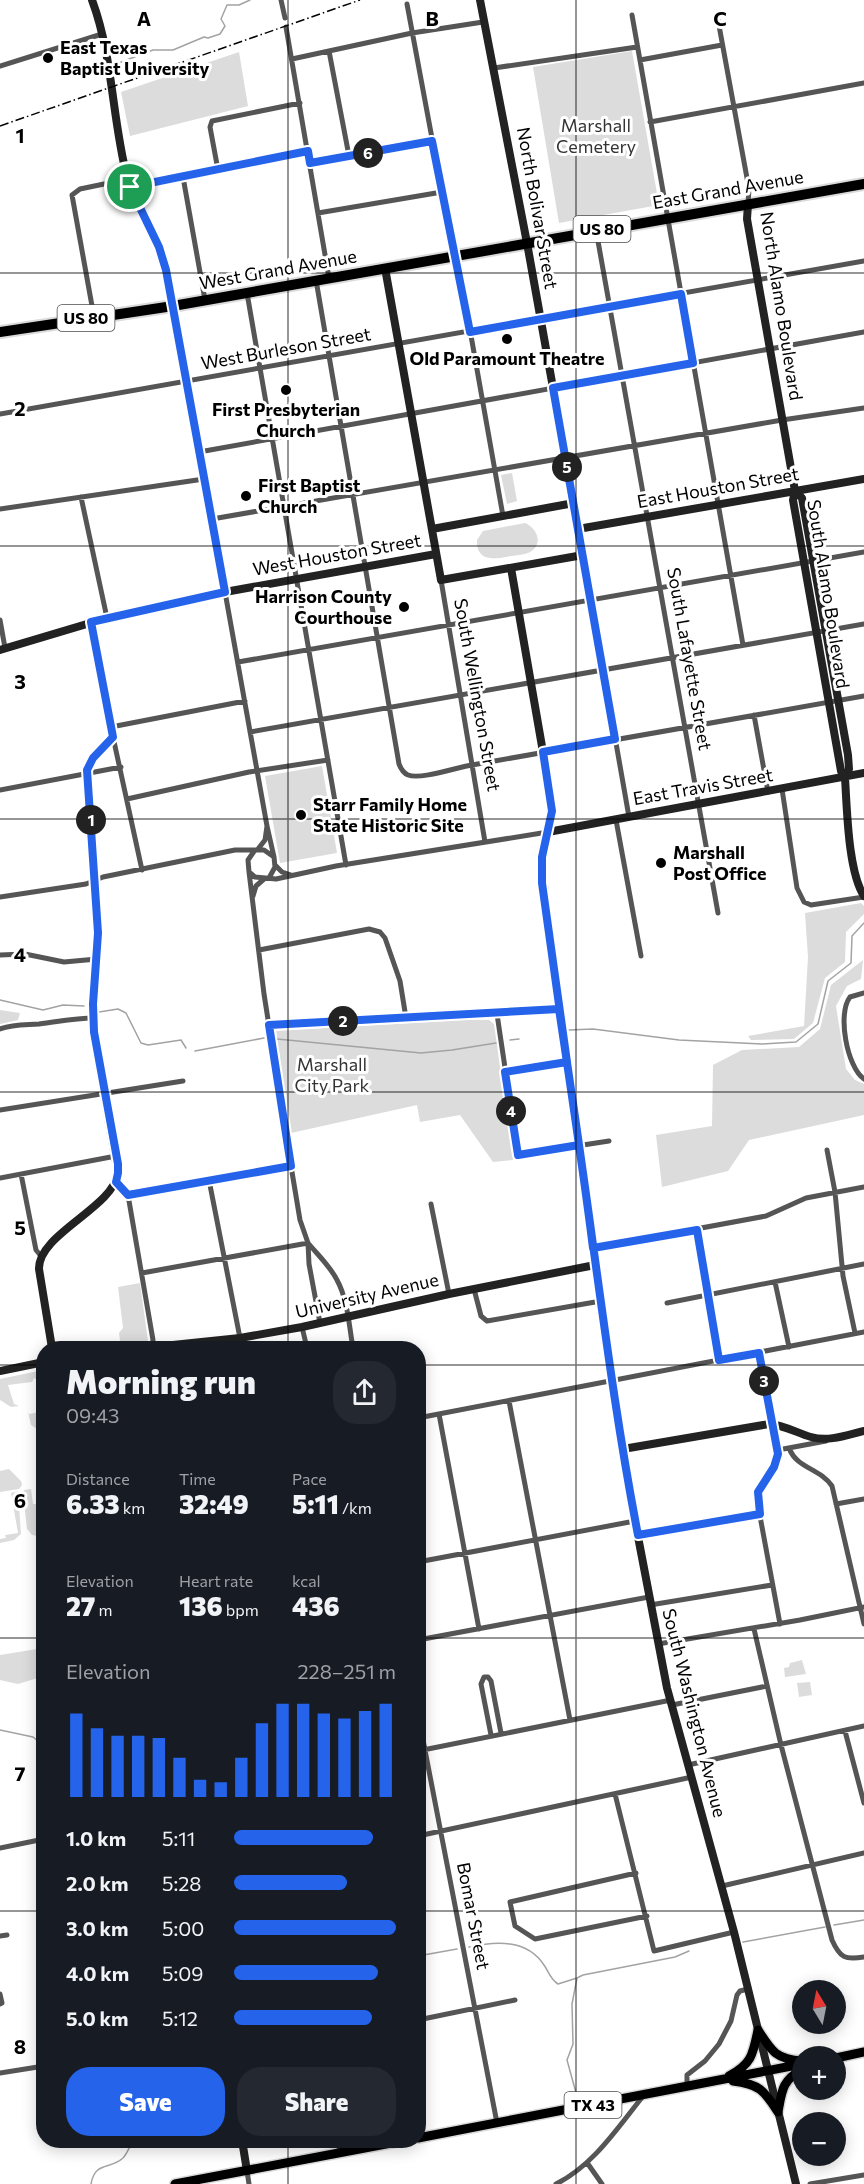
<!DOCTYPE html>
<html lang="en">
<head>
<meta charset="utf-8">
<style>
	body { margin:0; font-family:Commissioner,sans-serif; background:#242831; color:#f1f3f6; height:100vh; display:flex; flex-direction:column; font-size:22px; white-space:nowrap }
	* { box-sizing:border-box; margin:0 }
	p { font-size:20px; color:#9ea1a6 }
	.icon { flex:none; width:33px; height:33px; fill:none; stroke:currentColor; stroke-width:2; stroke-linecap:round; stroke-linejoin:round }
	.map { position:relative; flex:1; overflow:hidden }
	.panel { position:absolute; left:36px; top:1341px; width:390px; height:807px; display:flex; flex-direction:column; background:#171b24; border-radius:24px; box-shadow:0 3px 15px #0003 }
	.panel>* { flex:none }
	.needle { width:39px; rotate:350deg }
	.buttons { position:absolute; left:792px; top:1980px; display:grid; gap:12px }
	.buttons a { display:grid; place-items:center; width:54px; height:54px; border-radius:50%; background:#171b24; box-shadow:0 3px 15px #0003; font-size:30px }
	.pin { position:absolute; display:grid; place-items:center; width:51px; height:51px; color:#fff; margin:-26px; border:3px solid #fff; border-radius:50%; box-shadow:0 2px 6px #0007 }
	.km { position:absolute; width:30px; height:30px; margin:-15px; border-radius:50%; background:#222; color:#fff; font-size:16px; line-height:30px; text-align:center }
	.round { display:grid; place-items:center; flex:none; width:63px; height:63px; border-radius:24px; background:#242831 }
	.overview { display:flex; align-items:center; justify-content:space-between; height:102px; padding:0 30px }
	h1 { font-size:33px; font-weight:800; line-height:45px }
	.metrics { display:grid; grid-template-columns:repeat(3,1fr); gap:9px; height:102px; padding:6px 30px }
	.metrics div { display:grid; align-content:center }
	.metrics b { font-size:26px; font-weight:800 }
	.metrics small { font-size:16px; font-weight:400 }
	.metrics p { font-size:16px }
	.chart { height:168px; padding:12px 30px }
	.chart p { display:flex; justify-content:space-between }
	.chart svg { width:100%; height:108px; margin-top:6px; stroke:#2563eb; stroke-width:6 }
	.action { display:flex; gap:12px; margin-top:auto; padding:12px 30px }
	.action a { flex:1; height:69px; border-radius:24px; background:#2563eb; color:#fff; font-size:24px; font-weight:800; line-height:69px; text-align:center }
	.action a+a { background:#242831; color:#f1f3f6 }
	ul { padding:0 30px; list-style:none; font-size:20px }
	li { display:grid; grid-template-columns:96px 72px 1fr; align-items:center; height:45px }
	li i { height:15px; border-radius:8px; background:#2563eb }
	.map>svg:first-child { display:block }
	.green { fill:#dcdcdc }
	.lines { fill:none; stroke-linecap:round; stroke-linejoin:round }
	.stream { stroke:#a3a3a3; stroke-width:1.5 }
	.primary-casing { stroke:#dbdbdb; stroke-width:12 }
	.highway-casing { stroke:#dbdbdb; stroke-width:14 }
	.street { stroke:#555; stroke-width:5 }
	.secondary { stroke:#222; stroke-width:8 }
	.primary { stroke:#000; stroke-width:9 }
	.highway { stroke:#000; stroke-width:10 }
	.rail { stroke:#000; stroke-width:1.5; stroke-dasharray:9 3 1.5 3; stroke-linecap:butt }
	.route-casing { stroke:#fff; stroke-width:12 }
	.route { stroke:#2563eb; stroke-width:8 }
	.grid { fill:none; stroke:#000; stroke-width:1.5; stroke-opacity:0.55 }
	.poi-dot { fill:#000; stroke:#fff; stroke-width:2 }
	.labels { text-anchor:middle; stroke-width:6; stroke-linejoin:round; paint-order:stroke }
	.shield { fill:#fff; stroke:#4c4c4c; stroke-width:1.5 }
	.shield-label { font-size:16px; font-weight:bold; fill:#000 }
	.poi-label { font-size:18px; font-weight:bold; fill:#000; stroke:#fff; text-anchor:start }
	.park-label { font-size:18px; fill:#333; stroke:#fff }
	.street-label { font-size:18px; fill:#000; stroke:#fff }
	.grid-label { font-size:20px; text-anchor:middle; font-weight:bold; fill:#000; stroke:#fff; stroke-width:6; stroke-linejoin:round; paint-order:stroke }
</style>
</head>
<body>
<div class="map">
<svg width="864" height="2184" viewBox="0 0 864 2184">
	<rect width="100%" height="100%" fill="#fff"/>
	<path class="green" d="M632 51 659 205 559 223 533 67Z
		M239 52 248 106 130 136 121 92Z
		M512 473 517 501 507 504 501 475Z
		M525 523C537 528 544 544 530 552 525 555 517 555 511 556 496 559 476 563 477 540L483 531Z
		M322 766 337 853 280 863 265 776Z
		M861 903 864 906V914L846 932 845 962 825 978 813 1023 794 1039 751 1040 748 1036 804 1026 808 957 805 913Z
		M863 960 861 979 847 986 836 1006 846 1069 855 1080 864 1084V1115L749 1140 728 1171 662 1187 656 1135 712 1126 713 1065 742 1050 799 1047 820 1029 831 985Z
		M0 1010 20 1013 18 1020 0 1024Z
		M464 1020H489L494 1024 513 1160 493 1162 460 1115 420 1122 417 1105 291 1133 276 1031Z
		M140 1283 148 1341 117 1347 120 1341 119 1333 123 1328 118 1287Z
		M43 1370 39 1381 34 1378 32 1382 8 1385 14 1404 19 1406 11 1407 0 1400V1379Z
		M28 1412 29 1414 40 1412 41 1414H43V1436L37 1429 31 1425Z
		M9 1469 21 1481 22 1485 19 1489 0 1492V1471Z
		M31 1489 33 1504H36L41 1528H43V1537L32 1535 27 1529 23 1493 24 1490Z
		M18 1491 21 1534 14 1540 0 1543V1539L6 1538 5 1535 18 1533 11 1493Z
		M43 1648V1653L39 1655 43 1657V1674L41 1677 18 1684 0 1680V1655Z
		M802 1660 806 1674 785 1677 784 1668 789 1667 790 1663Z
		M810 1682 812 1695 799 1697 797 1683Z"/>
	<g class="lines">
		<path class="stream" d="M116 64 153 50H173L204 37 208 38 220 34 225 26 221 19 227 5H239L250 0
			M0 1000 43 1010 63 1005 84 1006
			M99 1012 118 1009 126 1013 141 1043 148 1045 181 1040 186 1048
			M569 1030 593 1029 679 1040 762 1044 796 1042 818 1024 828 981 851 963 852 936 864 923
			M277 1039 421 1053 452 1050 496 1043
			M510 1040 519 1039
			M195 1051 264 1038
			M0 1730 33 1737 44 1746
			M834 1925 864 1920
			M743 1942 825 1927
			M469 1947C496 1941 527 1939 544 1965 549 1972 550 1979 558 1984L577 1978
			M418 1956 457 1949
			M578 2100 567 2060 573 2044 572 2004 577 1978 583 1975 675 1957 689 1951
			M91 2184C95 2161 110 2170 123 2158 127 2154 130 2146 133 2140"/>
		<g class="primary-casing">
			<path id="primary" d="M758 2030C772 2052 776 2059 802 2061
				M836 2058 864 2052
				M729 2076C752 2064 753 2054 758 2030
				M733 2081C759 2084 764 2090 778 2112
				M778 2112C782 2090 782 2081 802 2069
				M418 2138 802 2064
				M175 2184 407 2140"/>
		</g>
		<g class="highway-casing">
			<path id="highway" d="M0 332 173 306 864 184"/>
		</g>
		<path class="street" d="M281 0 285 18
			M407 4 442 192 459 268 503 516
			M632 15 743 645
			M718 20 749 189 748 204
			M286 27 329 278
			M329 51 349 156
			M292 59 412 33 483 22
			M640 60 722 45
			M0 66 102 34
			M494 68 637 47
			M650 122 864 83
			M310 163 432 141
			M218 170 210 127 212 121 300 103
			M183 177 205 300
			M130 187 308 151
			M318 213 442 192
			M596 230 718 913
			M316 280 399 764C401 769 403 773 408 775 421 780 458 767 472 765L864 696
			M247 293 346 865
			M94 317 72 195 80 189 128 179
			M0 414 864 261
			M199 452 864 332
			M81 497 107 618
			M0 509 204 479
			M212 519 782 420 864 408
			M583 555 629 817
			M441 580 485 842
			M225 592 267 826
			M0 620 5 648
			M238 662 864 552
			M754 715 768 792
			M111 727 245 701
			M250 732 864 624
			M113 737 142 870
			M782 789 797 888 804 902 811 905 864 897
			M0 790 121 767
			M127 799 249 772 328 760
			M616 820 641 956
			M258 849 265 840 267 826 274 857
			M275 865 282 872 291 875
			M249 872 264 994 291 1166 300 1220 308 1243 309 1264 320 1323
			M269 878 275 867 274 857 264 850H255L248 860 249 872 255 877 276 879 336 866 548 832
			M253 896 256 886 264 879
			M0 897 86 884 103 877 235 850H255
			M259 950 369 929 380 932 385 938 400 981 406 1018
			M0 955 25 954 64 962 97 959
			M864 993 850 997C837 1014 847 1067 864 1079
			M497 1014 518 1155 609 1141
			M269 1025 559 1009
			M0 1029C13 1024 26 1025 39 1024 57 1022 74 1018 93 1018
			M505 1072 567 1062
			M0 1110 183 1081
			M827 1150 835 1192 843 1276 855 1333
			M21 1174 36 1250 41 1256
			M0 1178 116 1156
			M209 1180 240 1338
			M116 1182 128 1195 153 1340 151 1348
			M128 1195 291 1166
			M431 1204 449 1294
			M697 1230 719 1360
			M308 1243C318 1255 330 1266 337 1280 348 1300 349 1326 353 1348
			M593 1248 766 1216 806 1198 864 1187
			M142 1273 308 1243
			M775 1282 789 1347
			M474 1289 481 1316 487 1321 601 1301
			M667 1303 864 1264
			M302 1327 307 1348
			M759 1353 778 1454C775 1471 758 1482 757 1500L780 1624
			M509 1401 570 1720
			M439 1414 479 1629
			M418 1418 864 1332
			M789 1448C797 1469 820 1468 832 1486L864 1624
			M778 1450 826 1441
			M836 1504 864 1499
			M637 1535 760 1514
			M418 1562 635 1521
			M650 1605 772 1585
			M754 1629 781 1745 832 1940C840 1958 845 1960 864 1957
			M418 1640 649 1597
			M658 1644 800 1620 864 1607
			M672 1705 767 1686
			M418 1714 497 2123
			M845 1731 864 1803
			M491 1735 481 1684 484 1677H488L491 1681 501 1733
			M418 1751 671 1700
			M688 1765 864 1726
			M615 1794 654 1951 734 1932
			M418 1836 692 1777
			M0 1848 44 1839
			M636 1873 510 1902 515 1926 535 1939 647 1916
			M722 1886 864 1853
			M0 1936 7 1935
			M0 1994 2 2003 0 2004
			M418 2020 515 2000
			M0 2073 44 2066
			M687 2087V2075L705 2061 719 2044 731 2021 737 1995 740 1991 748 1989
			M338 2140 340 2153
			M588 2164 602 2184
			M247 2171 249 2184
			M556 2184C594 2165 618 2127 644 2095
			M810 2184 864 2175"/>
		<path class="secondary" d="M92 0C113 56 112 119 127 177 136 209 157 237 166 270L225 592
			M748 204 747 219 795 491 793 500 841 771 845 778C847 808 848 872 864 896
			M385 268 441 580 583 555 527 243 480 0
			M795 491 802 498 848 755 849 769 845 778
			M432 529 574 503
			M578 529 864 479
			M511 568 552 804 542 865 550 947 612 1381 635 1521 667 1688 734 1932 796 2184
			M0 650 107 618 225 592 436 554
			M548 832 864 773
			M52 1348 39 1269C38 1234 113 1208 118 1173L96 1050 93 1018 98 933 87 770 93 758 113 737 91 622
			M144 1348 240 1338 302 1327 449 1294 595 1265
			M0 1371 44 1362
			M623 1449 769 1424C784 1425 797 1433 811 1437 829 1442 847 1435 864 1431
			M242 2140 247 2171"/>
		<use href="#primary" class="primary"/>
		<use href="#highway" class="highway"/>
		<path class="rail" d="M0 126 360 0"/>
	</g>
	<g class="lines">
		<g class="route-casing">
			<path id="route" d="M130 187 159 247 166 270 225 592 91 622 113 737 93 758 87 770 98 933 93 1004 94 1032 118 1164V1173L116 1182 128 1195 291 1166 269 1025 559 1009C571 1089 583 1168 593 1248L697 1230 719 1360 759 1353 778 1454 774 1467 758 1492 760 1514 638 1535C613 1406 598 1275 579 1145L518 1155 505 1072 567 1062 542 883V857L552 811 543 752 615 739 553 388 693 363 681 294 470 332 432 141 310 163 308 151 130 187"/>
		</g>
		<use href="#route" class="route"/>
	</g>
	<path class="grid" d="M288 0V1348M576 0V2184M0 273H864M0 546H864M0 819H864M0 1092H864M0 1365H44M418 1365H864M0 1638H44M418 1638H864M0 1911H44M418 1911H864M288 2140V2184"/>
	<g class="poi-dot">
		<circle cx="48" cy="58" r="6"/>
		<circle cx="507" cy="339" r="6"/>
		<circle cx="286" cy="390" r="6"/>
		<circle cx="246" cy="496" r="6"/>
		<circle cx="404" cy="607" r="6"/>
		<circle cx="301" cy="815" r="6"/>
		<circle cx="661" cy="863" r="6"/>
	</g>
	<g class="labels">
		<g class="shield">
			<rect x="573.5" y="216" width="57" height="26" rx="4.5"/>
			<rect x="57.5" y="305" width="57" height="26" rx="4.5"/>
			<rect x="564.5" y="2092" width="57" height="26" rx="4.5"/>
		</g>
		<g class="shield-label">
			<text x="602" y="235">US 80</text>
			<text x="86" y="324">US 80</text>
			<text x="593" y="2111">TX 43</text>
		</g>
		<g class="poi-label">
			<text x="60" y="54">East Texas<tspan x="60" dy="21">Baptist University</tspan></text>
			<text x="507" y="365" text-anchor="middle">Old Paramount Theatre</text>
			<text x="286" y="416" text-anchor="middle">First Presbyterian<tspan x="286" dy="21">Church</tspan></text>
			<text x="258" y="492">First Baptist<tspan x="258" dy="21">Church</tspan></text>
			<text x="392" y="603" text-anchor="end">Harrison County<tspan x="392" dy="21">Courthouse</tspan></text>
			<text x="313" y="811">Starr Family Home<tspan x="313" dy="21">State Historic Site</tspan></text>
			<text x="673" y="859">Marshall<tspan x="673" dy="21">Post Office</tspan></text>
		</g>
		<g class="park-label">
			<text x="596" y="132">Marshall<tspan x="596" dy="21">Cemetery</tspan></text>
			<text x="332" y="1071">Marshall<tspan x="332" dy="21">City Park</tspan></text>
		</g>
		<g class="street-label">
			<text transform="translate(728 190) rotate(-10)" y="6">East Grand Avenue</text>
			<text transform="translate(537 208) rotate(80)" y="6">North Bolivar Street</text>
			<text transform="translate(278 270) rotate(-10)" y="6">West Grand Avenue</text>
			<text transform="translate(781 306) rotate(81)" y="6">North Alamo Boulevard</text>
			<text transform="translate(286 349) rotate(-10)" y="6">West Burleson Street</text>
			<text transform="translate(718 488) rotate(-10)" y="6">East Houston Street</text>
			<text transform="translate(337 555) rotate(-10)" y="6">West Houston Street</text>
			<text transform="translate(828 594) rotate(81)" y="6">South Alamo Boulevard</text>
			<text transform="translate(689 659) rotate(80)" y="6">South Lafayette Street</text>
			<text transform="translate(477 695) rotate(80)" y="6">South Wellington Street</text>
			<text transform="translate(703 787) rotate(-10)" y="6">East Travis Street</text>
			<text transform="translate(367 1296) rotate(-13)" y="6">University Avenue</text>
			<text transform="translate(694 1713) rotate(76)" y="6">South Washington Avenue</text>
			<text transform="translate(473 1916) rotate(79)" y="6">Bomar Street</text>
		</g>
	</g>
	<g class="grid-label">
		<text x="144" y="26">A</text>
		<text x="432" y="26">B</text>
		<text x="720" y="26">C</text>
		<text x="20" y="143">1</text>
		<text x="20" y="416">2</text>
		<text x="20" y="689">3</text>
		<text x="20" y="962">4</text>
		<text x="20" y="1235">5</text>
		<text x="20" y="1508">6</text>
		<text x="20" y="1781">7</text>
		<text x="20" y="2054">8</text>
	</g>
</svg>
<div class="buttons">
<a><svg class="needle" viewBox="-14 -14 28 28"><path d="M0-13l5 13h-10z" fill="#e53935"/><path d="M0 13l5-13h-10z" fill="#9ea1a6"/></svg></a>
<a>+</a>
<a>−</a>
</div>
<div class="pin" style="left:130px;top:187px;background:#1e9e55"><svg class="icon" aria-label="arrive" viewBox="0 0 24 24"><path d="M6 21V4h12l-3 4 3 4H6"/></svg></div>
<b class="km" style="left:91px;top:820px">1</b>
<b class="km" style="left:343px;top:1021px">2</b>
<b class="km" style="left:764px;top:1381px">3</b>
<b class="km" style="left:511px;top:1111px">4</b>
<b class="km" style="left:567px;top:467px">5</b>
<b class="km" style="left:368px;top:153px">6</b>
<section class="panel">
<div class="overview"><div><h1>Morning run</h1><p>09:43</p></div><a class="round"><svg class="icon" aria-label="share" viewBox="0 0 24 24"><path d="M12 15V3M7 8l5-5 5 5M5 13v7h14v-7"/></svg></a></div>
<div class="metrics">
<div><p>Distance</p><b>6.33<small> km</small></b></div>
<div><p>Time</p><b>32:49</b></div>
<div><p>Pace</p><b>5:11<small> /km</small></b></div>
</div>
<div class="metrics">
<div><p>Elevation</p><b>27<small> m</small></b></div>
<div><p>Heart rate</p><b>136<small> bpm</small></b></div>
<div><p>kcal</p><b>436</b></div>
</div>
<div class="chart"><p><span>Elevation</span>228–251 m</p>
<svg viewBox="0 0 160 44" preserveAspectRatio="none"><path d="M5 44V10M15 44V16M25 44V19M35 44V19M45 44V20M55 44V28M65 44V37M75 44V38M85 44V28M95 44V14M105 44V6M115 44V6M125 44V10M135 44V12M145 44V9M155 44V6"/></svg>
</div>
<ul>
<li><b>1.0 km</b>5:11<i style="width:86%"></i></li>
<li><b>2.0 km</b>5:28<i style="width:70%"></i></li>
<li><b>3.0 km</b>5:00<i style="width:100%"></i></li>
<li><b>4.0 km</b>5:09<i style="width:89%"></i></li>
<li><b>5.0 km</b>5:12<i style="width:85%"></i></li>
</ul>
<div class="action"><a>Save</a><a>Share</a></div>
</section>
</div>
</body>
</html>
